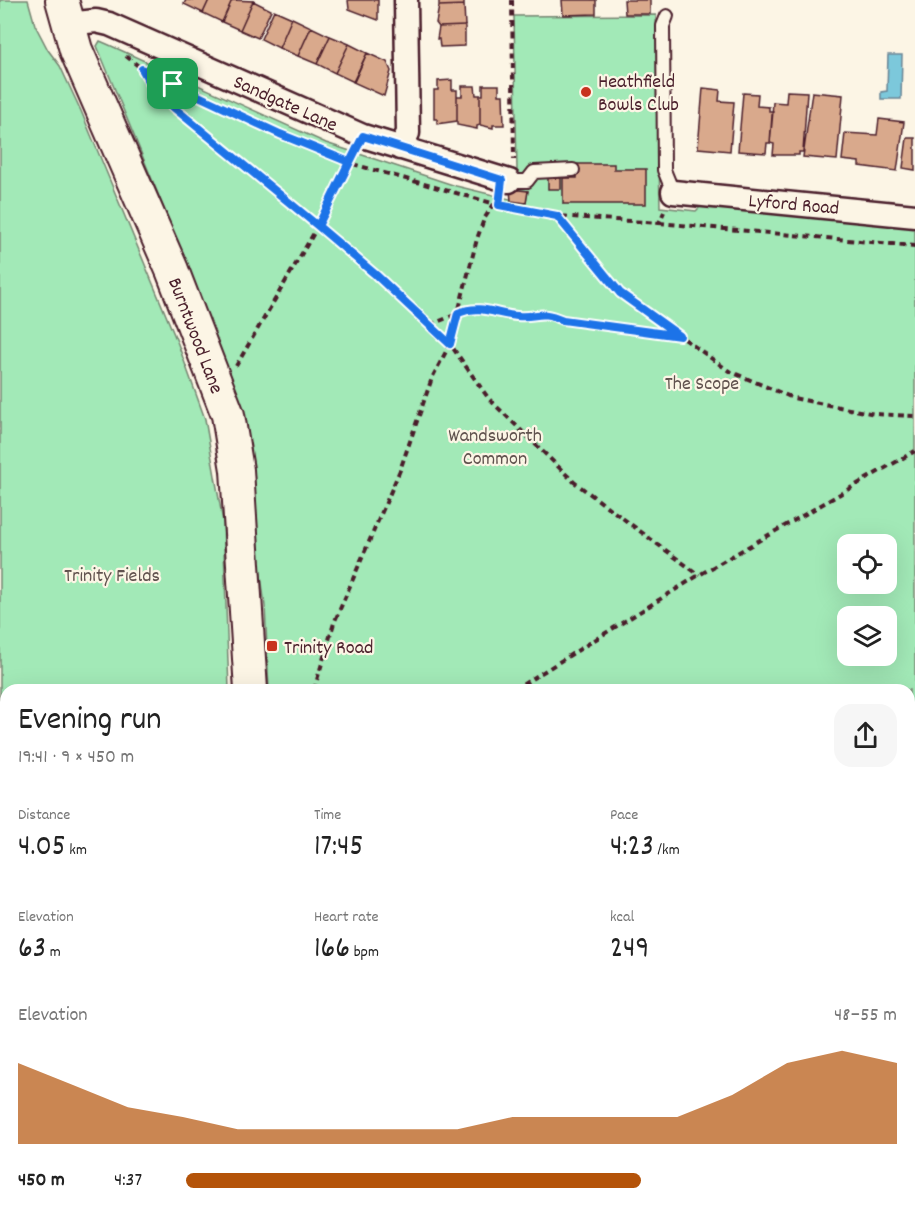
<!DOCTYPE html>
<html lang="en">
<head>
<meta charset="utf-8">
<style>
	body { margin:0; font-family:Dekko,sans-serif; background:#f6f6f6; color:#222; height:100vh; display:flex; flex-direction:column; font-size:22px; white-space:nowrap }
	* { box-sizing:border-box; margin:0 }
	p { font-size:20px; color:#767676 }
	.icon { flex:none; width:33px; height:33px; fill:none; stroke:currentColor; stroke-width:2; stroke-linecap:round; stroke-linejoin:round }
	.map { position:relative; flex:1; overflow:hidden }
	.side { position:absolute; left:0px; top:684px; width:915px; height:532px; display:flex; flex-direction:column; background:#fff; border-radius:18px 18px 0 0; box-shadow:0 6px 24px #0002 }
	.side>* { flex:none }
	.controls { position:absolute; left:837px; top:534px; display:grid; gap:12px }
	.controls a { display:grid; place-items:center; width:60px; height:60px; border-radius:12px; background:#fff; box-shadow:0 6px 24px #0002; font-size:30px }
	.pin { position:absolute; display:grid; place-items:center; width:51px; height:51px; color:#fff; margin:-26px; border-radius:12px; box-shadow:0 3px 9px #0006 }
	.round { display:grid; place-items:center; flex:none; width:63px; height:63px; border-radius:18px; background:#f6f6f6 }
	.head { display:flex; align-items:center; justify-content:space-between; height:102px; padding:0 18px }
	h1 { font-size:33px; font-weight:600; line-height:45px }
	.figures { display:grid; grid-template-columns:repeat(3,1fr); gap:9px; height:102px; padding:6px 18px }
	.figures div { display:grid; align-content:center }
	.figures b { font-size:30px; font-weight:600 }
	.figures small { font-size:16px; font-weight:400 }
	.figures p { font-size:16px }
	.chart { height:168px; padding:12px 18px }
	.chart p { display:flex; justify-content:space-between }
	.chart svg { width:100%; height:108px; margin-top:6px; fill:#b45309; opacity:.7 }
	ul { padding:0 18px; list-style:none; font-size:20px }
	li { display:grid; grid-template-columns:96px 72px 1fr; align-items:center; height:45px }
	li i { height:15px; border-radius:8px; background:#b45309 }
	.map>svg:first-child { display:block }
	.built { fill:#f2deca }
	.green { fill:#a2e9b7; stroke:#768471; stroke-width:1.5; fill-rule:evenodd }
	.water { fill:#7cc8db; stroke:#688495; stroke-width:1.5 }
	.building { fill:#d9a98c; stroke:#4a1f2b; stroke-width:1.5 }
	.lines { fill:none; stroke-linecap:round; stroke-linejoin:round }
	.lane-casing { stroke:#4a1f2b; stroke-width:16 }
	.street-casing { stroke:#4a1f2b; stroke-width:27 }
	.secondary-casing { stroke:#4a1f2b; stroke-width:36 }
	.highway-casing { stroke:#4a1f2b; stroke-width:38 }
	.path { stroke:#4a1f2b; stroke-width:4; stroke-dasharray:6 4.5; stroke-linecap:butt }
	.lane { stroke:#fcf5e5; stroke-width:12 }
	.street { stroke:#fcf5e5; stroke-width:22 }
	.secondary { stroke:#fcf5e5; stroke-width:32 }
	.highway { stroke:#fbddab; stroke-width:33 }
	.route-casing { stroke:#fff; stroke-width:12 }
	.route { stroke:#1a73e8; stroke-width:8 }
	.poi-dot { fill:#c8321e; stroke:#fcf5e5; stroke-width:2 }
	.labels { text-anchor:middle; stroke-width:4.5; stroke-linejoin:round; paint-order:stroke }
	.poi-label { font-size:20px; fill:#4a1f2b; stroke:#fcf5e5; text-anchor:start }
	.street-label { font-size:20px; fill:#4a1f2b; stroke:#fcf5e5 }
	.park-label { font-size:20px; fill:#60524e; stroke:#fcf5e5 }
</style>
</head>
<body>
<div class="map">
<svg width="915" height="1216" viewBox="0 0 915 1216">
	<rect width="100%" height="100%" fill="#fcf5e5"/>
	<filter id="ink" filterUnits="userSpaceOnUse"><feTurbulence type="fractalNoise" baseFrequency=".0167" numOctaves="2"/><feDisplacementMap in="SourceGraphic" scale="12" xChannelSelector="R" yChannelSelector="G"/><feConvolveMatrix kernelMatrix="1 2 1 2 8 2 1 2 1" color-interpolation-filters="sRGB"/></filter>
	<g filter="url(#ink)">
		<path class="built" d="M327 1210H441L444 1216H327Z"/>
		<path class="green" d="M0 0H28L35 25 48 50 60 66 81 111 178 344 205 419 223 522 229 690H6V810H0Z
			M656 15 660 207 696 211 701 206 915 228V1216H490L487 1211 909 1210V690H269L265 606 239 404 163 206 97 46 100 41 107 44 326 143 456 186 526 203 528 191 510 189 509 168 517 170 514 16ZM848 544H886V584H848ZM848 616H886V656H848Z"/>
		<path class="water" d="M888 55H902L901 99H881V92L887 91Z"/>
		<path class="building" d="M186 0H209L203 13 184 4Z
			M209 0H232L222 22 203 13Z
			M232 0 253 1 240 30 222 22Z
			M348 0H378V20L349 9Z
			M439 0H464V5L439 6Z
			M562 0H596V14L563 15Z
			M624 0H650V14H625Z
			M253 1 271 10 258 38 240 30Z
			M464 5 465 26 439 27 436 23 439 6Z
			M274 10 292 18 279 48 261 39Z
			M292 18 311 27 298 56 279 48Z
			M465 26V46L440 47 439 39H437L439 27Z
			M311 27 330 36 317 64 298 56Z
			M330 36 349 44 335 73 317 64Z
			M349 44 367 53 354 82 335 73Z
			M367 53 387 62 391 71 384 96 353 82Z
			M452 80V90H457V121L437 124V119H434V90H438V81Z
			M483 85H499V95H503L504 125H493V128L480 125V95H483Z
			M462 86H475L476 95H480V125L477 126V129L457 125V96H462Z
			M703 88 720 90 719 101 734 102 730 151 698 148Z
			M787 91 807 92 803 152H799V155H773L774 144 770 143 773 102 786 103Z
			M812 92 843 95 837 160 803 157Z
			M743 93 758 94 757 106 769 107V111H773L770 143H767L766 153 738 151Z
			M879 119 904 122 897 171 859 166V162L842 160 845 133 877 135Z
			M907 138H915V170L903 168Z
			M577 164H614V169H646V204H563V178H577Z
			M548 178H561V189H548Z
			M510 189 528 191 526 203 511 201Z
			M0 866H6L5 1042H0Z
			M0 1107H4L3 1163H0Z
			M4 1107H6V1163H3Z
			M410 1210H439L442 1216H399Z"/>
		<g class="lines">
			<g class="lane-casing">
				<path id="lane" d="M667 16 663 26 664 170 673 192
					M509 181H527L534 172 573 170"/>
			</g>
			<g class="street-casing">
				<path id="street" d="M67 24 96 21 109 24 363 136 509 181
					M400 148 408 133 406 0
					M673 192 915 216
					M0 1076H6"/>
			</g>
			<g class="secondary-casing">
				<path id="secondary" d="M62 0 76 50 172 270 228 415 237 470 251 690
					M471 1210 474 1216"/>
			</g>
			<g class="highway-casing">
				<path id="highway" d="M0 833H6
					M909 837H915"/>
			</g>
			<path class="path" d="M512 0 514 160
				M126 56 142 69 173 84 280 134 349 163 499 205
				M142 69 156 93 377 275 450 344 489 399 574 482 699 575
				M500 205 557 216 659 223 664 212
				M557 216 620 293 729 371 793 398 875 414 915 416
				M659 223 915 246
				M430 325 469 309 481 307 518 316 546 313 563 320 677 336
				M236 366 318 226 353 155
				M314 690 334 623 400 470 432 378 450 344 477 239 484 219 494 204
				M514 690 699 575 915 451
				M909 971 915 974
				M521 1210 524 1216"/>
			<use href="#lane" class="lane"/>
			<use href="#street" class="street"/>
			<use href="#secondary" class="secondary"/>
			<use href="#highway" class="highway"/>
		</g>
	</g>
	<g class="lines" filter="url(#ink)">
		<g class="route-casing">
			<path id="route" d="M173 84 280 134 349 162 318 226 376 275 450 344 458 313C481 304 495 314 517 316 539 318 538 309 563 320L680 336 620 293 557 216 499 205 502 180 363 136 318 226 156 93 142 69 173 84"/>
		</g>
		<use href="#route" class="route"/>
	</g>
	<g class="poi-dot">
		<circle cx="586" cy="92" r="6"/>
		<rect x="266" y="640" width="12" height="12" rx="3"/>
	</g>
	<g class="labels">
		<g class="poi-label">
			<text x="598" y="87">Heathfield<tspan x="598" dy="23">Bowls Club</tspan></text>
			<text x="284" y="653">Trinity Road</text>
		</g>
		<g class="street-label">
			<text transform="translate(286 102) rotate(24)" y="7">Sandgate Lane</text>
			<text transform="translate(794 203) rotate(5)" y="7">Lyford Road</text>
			<text transform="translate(197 335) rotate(69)" y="7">Burntwood Lane</text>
		</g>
		<g class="park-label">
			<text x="702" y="389">The Scope</text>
			<text x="495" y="441">Wandsworth<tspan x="495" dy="23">Common</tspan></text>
			<text x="112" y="581">Trinity Fields</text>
		</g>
	</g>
</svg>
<div class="controls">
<a><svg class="icon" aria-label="locate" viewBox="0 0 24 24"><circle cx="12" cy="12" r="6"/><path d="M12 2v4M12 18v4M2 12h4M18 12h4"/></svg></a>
<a><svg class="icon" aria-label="layers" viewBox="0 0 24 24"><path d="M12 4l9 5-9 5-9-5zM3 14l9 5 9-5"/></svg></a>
</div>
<div class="pin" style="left:173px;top:84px;background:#1e9e55"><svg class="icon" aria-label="arrive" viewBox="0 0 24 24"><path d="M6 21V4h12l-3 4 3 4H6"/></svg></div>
<section class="side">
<div class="head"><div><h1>Evening run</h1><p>19:41 · 9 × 450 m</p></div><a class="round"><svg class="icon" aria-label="share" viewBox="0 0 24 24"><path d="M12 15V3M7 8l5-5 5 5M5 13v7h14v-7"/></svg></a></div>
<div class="figures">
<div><p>Distance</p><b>4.05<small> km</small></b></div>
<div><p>Time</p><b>17:45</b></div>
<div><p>Pace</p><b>4:23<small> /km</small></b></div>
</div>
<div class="figures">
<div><p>Elevation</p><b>63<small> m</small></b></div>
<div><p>Heart rate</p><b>166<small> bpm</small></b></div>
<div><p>kcal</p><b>249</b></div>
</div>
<div class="chart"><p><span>Elevation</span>48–55 m</p>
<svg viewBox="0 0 160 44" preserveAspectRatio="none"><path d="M0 44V11L10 20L20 29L30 33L40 38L50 38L60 38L70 38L80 38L90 33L100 33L110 33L120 33L130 24L140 11L150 6L160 11V44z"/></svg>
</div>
<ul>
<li><b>450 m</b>4:37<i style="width:64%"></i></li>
</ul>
</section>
</div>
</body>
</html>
